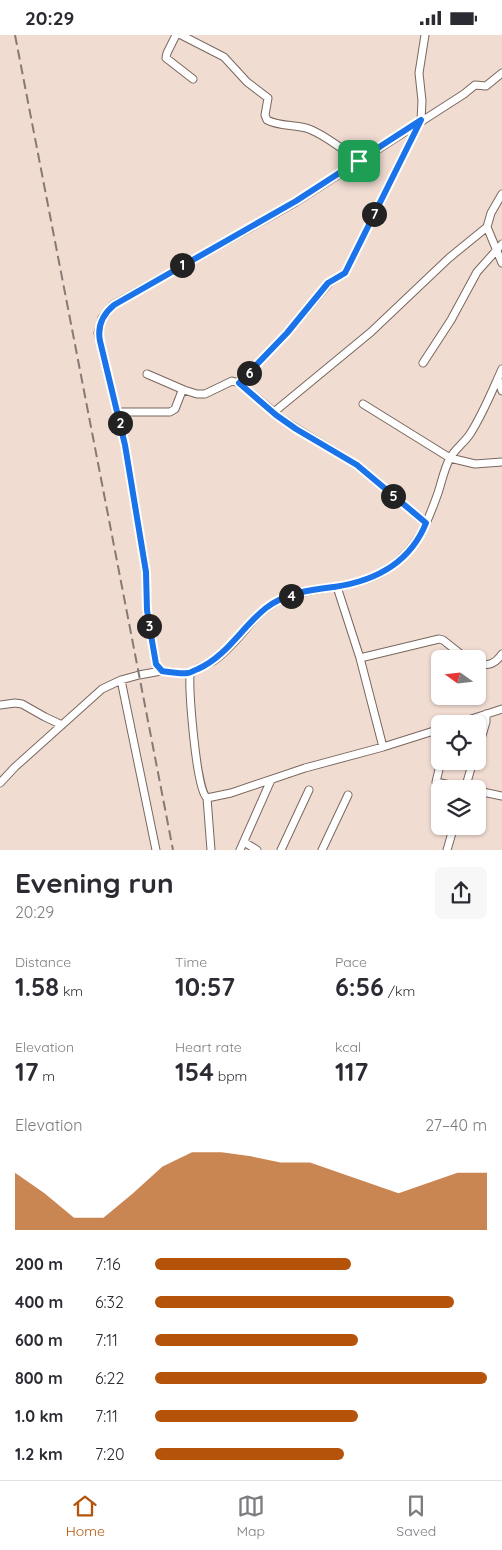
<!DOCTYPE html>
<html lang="en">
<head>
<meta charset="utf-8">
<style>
	body { margin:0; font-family:Quicksand,sans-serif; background:#f7f7f7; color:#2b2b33; height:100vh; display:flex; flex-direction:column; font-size:19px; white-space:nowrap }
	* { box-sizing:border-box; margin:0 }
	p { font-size:16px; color:#7c7c81 }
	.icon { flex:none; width:28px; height:28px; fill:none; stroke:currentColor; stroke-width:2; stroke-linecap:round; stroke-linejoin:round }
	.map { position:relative; height:815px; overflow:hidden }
	.details { display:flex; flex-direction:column; background:#fff; flex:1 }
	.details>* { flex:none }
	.needle { width:32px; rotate:285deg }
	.fabs { position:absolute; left:431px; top:615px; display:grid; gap:10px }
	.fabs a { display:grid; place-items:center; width:55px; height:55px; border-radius:8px; background:#fff; box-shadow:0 1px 4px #0004; font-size:25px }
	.pin { position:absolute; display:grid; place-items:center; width:42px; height:42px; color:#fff; margin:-21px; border-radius:10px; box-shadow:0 2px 8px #0006 }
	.km { position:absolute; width:25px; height:25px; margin:-12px; border-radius:50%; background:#222; color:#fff; font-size:14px; line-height:25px; text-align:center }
	.round { display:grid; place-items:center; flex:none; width:52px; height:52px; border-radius:8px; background:#f7f7f7 }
	.overview { display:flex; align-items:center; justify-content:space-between; height:85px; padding:0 15px }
	h1 { font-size:28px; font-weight:700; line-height:38px }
	.stats { display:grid; grid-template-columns:repeat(3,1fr); gap:8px; height:85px; padding:5px 15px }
	.stats div { display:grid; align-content:center }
	.stats b { font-size:25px; font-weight:700 }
	.stats small { font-size:14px; font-weight:400 }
	.stats p { font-size:14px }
	.chart { height:140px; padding:10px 15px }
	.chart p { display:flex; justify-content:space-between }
	.chart svg { width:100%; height:90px; margin-top:5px; fill:#b45309; opacity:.7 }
	ul { padding:0 15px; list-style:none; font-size:16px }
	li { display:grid; grid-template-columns:80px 60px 1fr; align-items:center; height:38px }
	li i { height:12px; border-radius:6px; background:#b45309 }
	.status { display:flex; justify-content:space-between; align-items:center; height:35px; padding:0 25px; background:#fff; direction:ltr }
	.status svg { height:14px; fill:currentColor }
	.dock { display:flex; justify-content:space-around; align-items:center; height:70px; border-top:1px solid #e1e1e2; background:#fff; font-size:14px; color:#7c7c81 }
	.dock a { display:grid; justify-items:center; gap:2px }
	.dock .active { color:#b45309 }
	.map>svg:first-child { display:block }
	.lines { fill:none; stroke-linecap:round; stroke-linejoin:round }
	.minor-casing { stroke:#79675e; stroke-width:9 }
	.minor { stroke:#fff; stroke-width:7 }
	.rail { stroke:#877973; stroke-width:2; stroke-dasharray:10 5; stroke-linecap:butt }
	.route-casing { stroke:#fff; stroke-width:10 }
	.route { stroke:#1a73e8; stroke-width:6 }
</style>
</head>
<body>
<div class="status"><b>20:29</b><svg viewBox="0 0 49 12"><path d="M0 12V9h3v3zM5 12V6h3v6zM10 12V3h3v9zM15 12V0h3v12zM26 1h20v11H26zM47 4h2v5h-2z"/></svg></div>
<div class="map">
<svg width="502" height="815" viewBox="0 0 502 815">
	<rect width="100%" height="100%" fill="#f1dcd2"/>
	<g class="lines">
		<g class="minor-casing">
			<path id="minor" d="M176 0 167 18 166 23 193 44
				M181 0 224 22 247 47 268 63 265 80 267 85C280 92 295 89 309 94 327 101 343 115 359 126
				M502 159 491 178 487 192 502 228
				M423 328 451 285 477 237 502 209
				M147 339 184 355
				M498 344 502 356
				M239 348 287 298 329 248 345 238 421 85 422 66 419 38 425 0
				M363 369 450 423 475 429 502 427
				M118 377H170L175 374 182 356 184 355 197 359H205L232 346 239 348 274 377
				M426 488 357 430 296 393 276 380 274 377 371 297 449 223 487 192
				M337 552 360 623 383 712
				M360 623 439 604 443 605 467 624
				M478 629C489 631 495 629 502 619
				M190 639 161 636 156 629 151 600 147 575 146 537 125 410 98 298 102 283 113 270 296 167 464 59 475 50 486 51 502 38
				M121 645 156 815
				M0 670 15 668 22 669 45 682 62 690
				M456 689 502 674
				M440 694 383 712 305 733 231 758 207 763C196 755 189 657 190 639 197 632 209 630 216 624 241 606 254 575 284 563 318 550 358 555 389 533 417 514 427 489 438 458 442 446 444 434 450 423 455 414 464 408 470 399 483 379 492 356 502 334
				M478 714 486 687V679
				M441 726 436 747 469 754
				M0 748 15 732 102 654 121 645 139 640 161 636
				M465 754 473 726
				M478 756 502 761
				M207 763 211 815
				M244 807 257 815
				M240 815 271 745
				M281 815 309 755
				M322 815 348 760
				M447 815 454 791"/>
		</g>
		<use href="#minor" class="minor"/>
		<path class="rail" d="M15 0 173 815"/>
	</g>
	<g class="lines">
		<g class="route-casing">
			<path id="route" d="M421 85 345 238 328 248 287 298 239 348 276 380 296 394 357 430 426 488C410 528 375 546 334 552 310 555 285 558 266 573 241 593 227 621 198 634 195 635 190 638 188 638 180 639 169 637 162 636L156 629 151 600 147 575 146 537 125 410 100 306C97 291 102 280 114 270L296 166Z"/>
		</g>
		<use href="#route" class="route"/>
	</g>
</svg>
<div class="fabs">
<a><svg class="needle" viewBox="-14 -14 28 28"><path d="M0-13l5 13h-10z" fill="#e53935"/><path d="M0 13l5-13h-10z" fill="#7c7c81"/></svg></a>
<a><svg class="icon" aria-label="locate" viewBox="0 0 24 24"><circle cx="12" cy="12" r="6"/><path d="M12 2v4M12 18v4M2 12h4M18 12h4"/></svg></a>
<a><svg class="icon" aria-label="layers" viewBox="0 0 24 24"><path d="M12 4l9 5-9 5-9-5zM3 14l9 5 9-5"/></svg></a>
</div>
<div class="pin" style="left:359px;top:126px;background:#1e9e55"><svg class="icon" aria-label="arrive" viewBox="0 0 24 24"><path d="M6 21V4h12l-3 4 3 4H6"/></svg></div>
<b class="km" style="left:182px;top:230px">1</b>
<b class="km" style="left:120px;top:388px">2</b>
<b class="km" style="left:149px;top:591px">3</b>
<b class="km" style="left:291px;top:561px">4</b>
<b class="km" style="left:393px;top:461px">5</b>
<b class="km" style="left:249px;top:338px">6</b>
<b class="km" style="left:374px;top:179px">7</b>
</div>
<section class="details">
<div class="overview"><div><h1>Evening run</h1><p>20:29</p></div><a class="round"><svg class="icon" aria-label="share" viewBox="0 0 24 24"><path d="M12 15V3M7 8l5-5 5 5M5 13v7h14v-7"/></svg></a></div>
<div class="stats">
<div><p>Distance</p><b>1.58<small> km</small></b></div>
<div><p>Time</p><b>10:57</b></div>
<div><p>Pace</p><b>6:56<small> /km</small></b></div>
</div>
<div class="stats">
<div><p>Elevation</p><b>17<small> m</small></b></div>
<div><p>Heart rate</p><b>154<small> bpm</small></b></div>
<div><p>kcal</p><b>117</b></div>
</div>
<div class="chart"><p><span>Elevation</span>27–40 m</p>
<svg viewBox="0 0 160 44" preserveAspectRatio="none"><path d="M0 44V16L10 26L20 38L30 38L40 26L50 13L60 6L70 6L80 8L90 11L100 11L110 16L120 21L130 26L140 21L150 16L160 16V44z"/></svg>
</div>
<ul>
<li><b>200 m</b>7:16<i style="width:59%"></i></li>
<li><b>400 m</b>6:32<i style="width:90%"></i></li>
<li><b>600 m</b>7:11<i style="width:61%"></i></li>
<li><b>800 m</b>6:22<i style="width:100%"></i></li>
<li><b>1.0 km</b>7:11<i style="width:61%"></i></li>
<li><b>1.2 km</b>7:20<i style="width:57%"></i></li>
</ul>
</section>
<nav class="dock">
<a class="active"><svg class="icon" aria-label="home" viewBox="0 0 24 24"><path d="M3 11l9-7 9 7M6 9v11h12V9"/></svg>Home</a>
<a><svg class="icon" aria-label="map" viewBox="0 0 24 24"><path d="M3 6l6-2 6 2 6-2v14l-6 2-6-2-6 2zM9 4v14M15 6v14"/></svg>Map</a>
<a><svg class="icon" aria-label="saved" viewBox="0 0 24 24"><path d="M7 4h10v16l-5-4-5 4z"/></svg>Saved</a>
</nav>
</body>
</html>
